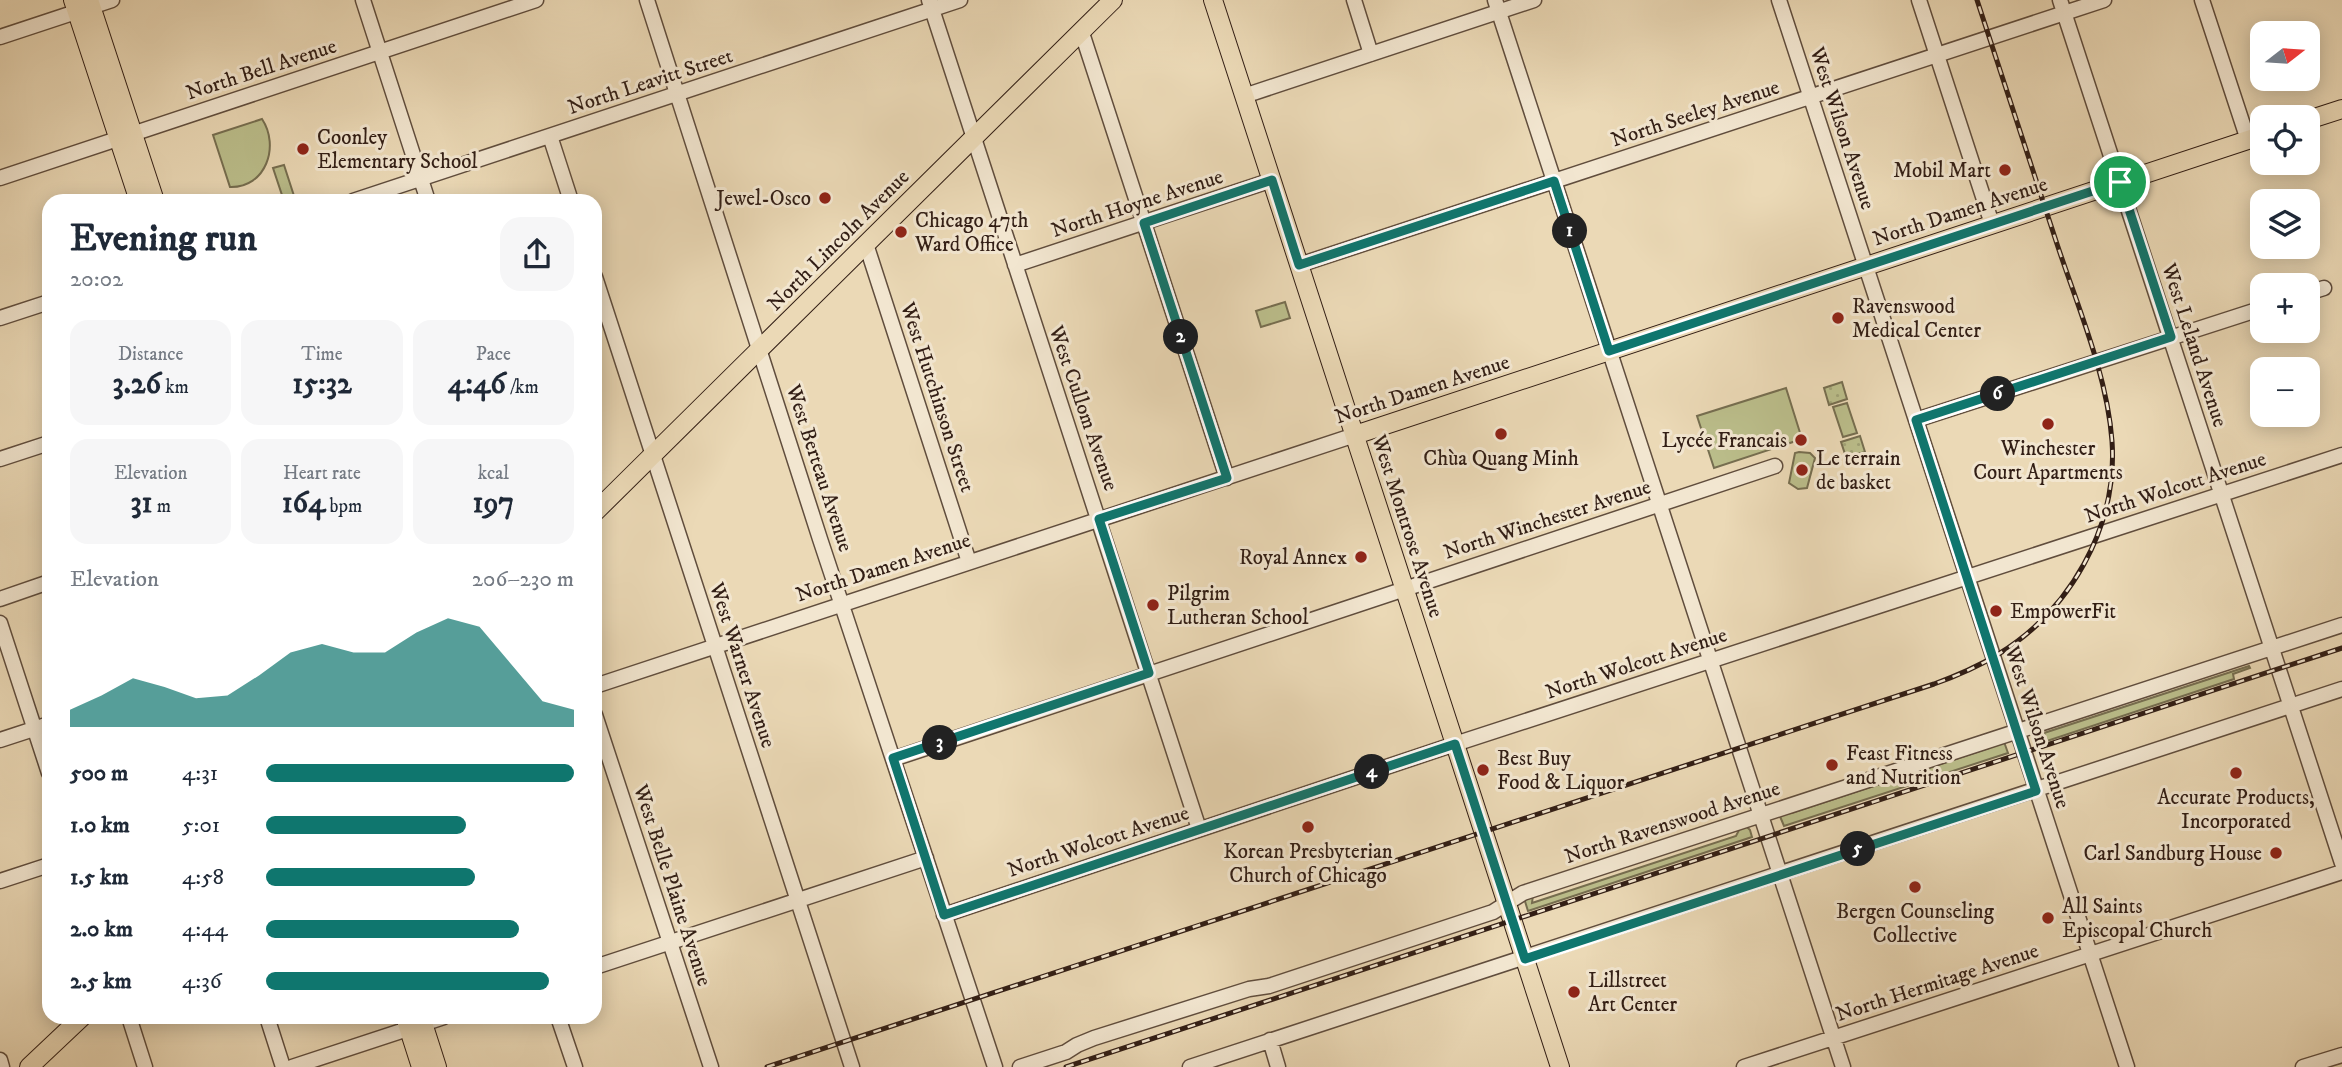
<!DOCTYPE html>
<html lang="en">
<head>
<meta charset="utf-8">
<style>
	body { margin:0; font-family:"IM FELL DW Pica",serif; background:#f6f6f7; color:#1f2937; height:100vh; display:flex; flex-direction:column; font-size:26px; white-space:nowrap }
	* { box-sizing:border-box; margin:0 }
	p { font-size:23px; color:#747a83 }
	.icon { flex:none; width:38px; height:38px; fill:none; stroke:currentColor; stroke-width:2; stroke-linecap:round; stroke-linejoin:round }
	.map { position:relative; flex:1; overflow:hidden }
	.sheet { position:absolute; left:42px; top:194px; width:560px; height:830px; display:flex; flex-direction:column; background:#fff; border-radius:21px; box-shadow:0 4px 18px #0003 }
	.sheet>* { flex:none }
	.needle { width:46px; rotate:73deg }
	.buttons { position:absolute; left:2250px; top:21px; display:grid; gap:14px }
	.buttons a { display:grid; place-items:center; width:70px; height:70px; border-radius:14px; background:#fff; box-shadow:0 4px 18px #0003; font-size:35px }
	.pin { position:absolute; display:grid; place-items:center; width:60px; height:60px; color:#fff; margin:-30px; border:4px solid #fff; border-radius:50%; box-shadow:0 2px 7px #0007 }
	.km { position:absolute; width:35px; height:35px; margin:-18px; border-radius:50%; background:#222; color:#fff; font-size:19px; line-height:35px; text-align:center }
	.round { display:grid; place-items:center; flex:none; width:74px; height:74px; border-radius:21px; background:#f6f6f7 }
	.head { display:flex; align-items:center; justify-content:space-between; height:119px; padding:0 28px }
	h1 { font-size:38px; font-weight:700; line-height:52px }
	.stats { display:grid; grid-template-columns:repeat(3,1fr); gap:10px; height:119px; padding:7px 28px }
	.stats div { display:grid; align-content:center; border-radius:18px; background:#f6f6f7; text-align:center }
	.stats b { font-size:30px; font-weight:700 }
	.stats small { font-size:19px; font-weight:400 }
	.stats p { font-size:19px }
	.chart { height:196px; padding:14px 28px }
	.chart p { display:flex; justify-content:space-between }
	.chart svg { width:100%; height:126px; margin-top:7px; fill:#0f766e; opacity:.7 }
	ul { padding:0 28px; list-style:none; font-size:23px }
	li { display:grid; grid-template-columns:112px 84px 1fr; align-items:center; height:52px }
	li i { height:18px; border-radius:9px; background:#0f766e }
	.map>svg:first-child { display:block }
	.park { fill:url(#park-dots); stroke:#766e50; stroke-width:2 }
	.garden { fill:#bbbe8b; stroke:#766e50; stroke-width:2 }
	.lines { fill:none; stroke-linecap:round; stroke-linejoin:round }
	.minor-casing { stroke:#604d3d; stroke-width:17 }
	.major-casing { stroke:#321e15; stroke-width:20 }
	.minor { stroke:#f2e6d0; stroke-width:14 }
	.major { stroke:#ebd9b6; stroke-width:18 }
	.rail-casing { stroke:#321e15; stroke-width:5 }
	.rail { stroke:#f2e6d0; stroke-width:2.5; stroke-dasharray:8; stroke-linecap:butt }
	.route-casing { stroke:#fff; stroke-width:14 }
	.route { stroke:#0f766e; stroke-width:9 }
	.poi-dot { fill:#8f2418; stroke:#f2e6d0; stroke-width:2.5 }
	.labels { text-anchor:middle; stroke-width:6; stroke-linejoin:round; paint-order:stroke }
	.street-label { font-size:21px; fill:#321e15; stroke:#f2e6d0 }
	.poi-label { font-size:21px; fill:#321e15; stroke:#f2e6d0; text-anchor:start }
</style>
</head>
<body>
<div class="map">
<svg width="2342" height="1067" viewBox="0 0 2342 1067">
	<defs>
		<pattern id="park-dots" width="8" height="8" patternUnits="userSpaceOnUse" patternTransform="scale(1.75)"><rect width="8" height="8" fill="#bbbe8b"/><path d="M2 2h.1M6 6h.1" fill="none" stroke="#a1a377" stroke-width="1.8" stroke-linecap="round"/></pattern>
	</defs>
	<rect width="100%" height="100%" fill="#ebd9b6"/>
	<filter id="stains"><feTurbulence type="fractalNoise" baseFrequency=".00286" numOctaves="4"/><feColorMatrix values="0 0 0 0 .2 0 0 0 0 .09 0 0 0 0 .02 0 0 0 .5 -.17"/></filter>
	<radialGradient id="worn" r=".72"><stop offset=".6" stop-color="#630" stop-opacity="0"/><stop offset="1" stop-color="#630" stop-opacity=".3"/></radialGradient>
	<path class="park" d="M1842 382 1847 399 1829 405 1824 388Z
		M1860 436 1865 452 1846 457 1841 442Z"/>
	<path class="garden" d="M262 119C280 146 266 188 230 187L213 135Z
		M284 165 295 199 284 201 273 168Z
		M1285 302 1290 318 1261 327 1256 311Z
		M1786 388 1802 439 1714 468 1697 416Z
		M1847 403 1857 433 1843 437 1833 407Z
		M1799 452 1810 453 1815 458 1807 488 1798 489 1789 483 1795 453Z
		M2249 666 2250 668 2233 674 2234 679 2047 741 2044 733Z
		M2003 739 2008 753 1784 826 1779 814 1792 813 1989 748Z
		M1745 825 1750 830 1752 837 1528 911 1524 898 1533 895 1532 903 1736 836 1741 826Z"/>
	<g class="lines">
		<g class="minor-casing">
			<path id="minor" d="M363 0 428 201
				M647 0 820 539 995 1067
				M929 0 1199 829
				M1354 0 1371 54
				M1495 0 1843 1067
				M1779 0 2127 1067
				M1919 0 1992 224
				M2060 0 2342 863
				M2202 0 2248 140
				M1081 30 1227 478
				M0 37 112 0
				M1244 96 1534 0
				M550 136 571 201
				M0 178 536 0
				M353 201 960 0
				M866 244 969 562
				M1015 265 1272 180
				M1299 265 2104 0
				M595 277 852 1067
				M2308 293 2324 288
				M0 318 49 302
				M1916 420 2263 308
				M0 459 49 443
				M0 599 49 582
				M0 623 49 773
				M595 686 1355 435
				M595 715 711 1067
				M0 740 49 724
				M893 759 1775 466
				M0 881 49 865
				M944 915 1455 744 2342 455
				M595 967 926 858
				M129 1017 145 1067
				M267 1017 283 1067
				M558 1017 575 1067
				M1270 1040 1278 1067
				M0 1060 2 1067
				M292 1067 444 1017
				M1020 1067 1066 1052 1077 1045 1094 1038 1249 989 1269 986 1493 912 1523 893 2342 625
				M1190 1067 2342 689
				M1744 1067 2342 872
				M2303 1067 2342 1055"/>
		</g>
		<g class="major-casing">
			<path id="major" d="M73 0 139 201
				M89 0 155 201
				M1213 0 1560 1067
				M2308 120 2342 109
				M1355 435 2263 135
				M595 512 1113 0
				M405 1017 421 1067
				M421 1017 437 1067
				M29 1067 82 1017"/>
		</g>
		<use href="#minor" class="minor"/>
		<use href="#major" class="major"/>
		<g class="rail-casing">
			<path id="rail" d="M767 1067 1934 684C1956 676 1977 667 1997 655 2070 611 2118 527 2112 441 2107 375 2079 310 2058 247 2031 165 2004 82 1977 0
				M1066 1067 2342 648"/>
		</g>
		<use href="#rail" class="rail"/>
	</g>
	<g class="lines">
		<g class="route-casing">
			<path id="route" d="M1272 180 1299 265 1554 181 1609 351 2120 182 2171 337 1916 420 2036 791 1525 959 1455 744 944 915 893 758 1149 673 1099 519 1227 478 1144 223Z"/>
		</g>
		<use href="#route" class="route"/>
	</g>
	<g class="poi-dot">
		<circle cx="303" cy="149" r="7"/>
		<circle cx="2005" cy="170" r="7"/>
		<circle cx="825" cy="198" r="7"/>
		<circle cx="901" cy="232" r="7"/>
		<circle cx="1838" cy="318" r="7"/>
		<circle cx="2048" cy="424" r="7"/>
		<circle cx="1501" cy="434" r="7"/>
		<circle cx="1801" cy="440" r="7"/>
		<circle cx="1802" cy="470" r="7"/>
		<circle cx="1361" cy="557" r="7"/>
		<circle cx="1153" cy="605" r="7"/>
		<circle cx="1996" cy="611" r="7"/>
		<circle cx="1832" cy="765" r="7"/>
		<circle cx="1483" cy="770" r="7"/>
		<circle cx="2236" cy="773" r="7"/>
		<circle cx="1308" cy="827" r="7"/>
		<circle cx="2276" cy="853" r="7"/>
		<circle cx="1915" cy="887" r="7"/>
		<circle cx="2048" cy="918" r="7"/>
		<circle cx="1574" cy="992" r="7"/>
	</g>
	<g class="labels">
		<g class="street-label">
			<text transform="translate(261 69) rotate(-18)" y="7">North Bell Avenue</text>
			<text transform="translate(650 81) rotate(-18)" y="7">North Leavitt Street</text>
			<text transform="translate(1695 113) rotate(-18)" y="7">North Seeley Avenue</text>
			<text transform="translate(1843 128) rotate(72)" y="7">West Wilson Avenue</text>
			<text transform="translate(1137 203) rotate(-18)" y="7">North Hoyne Avenue</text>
			<text transform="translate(1960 211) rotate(-18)" y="7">North Damen Avenue</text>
			<text transform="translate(838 240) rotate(-45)" y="7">North Lincoln Avenue</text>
			<text transform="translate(2195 345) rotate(72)" y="7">West Leland Avenue</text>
			<text transform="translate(1422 389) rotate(-18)" y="7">North Damen Avenue</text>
			<text transform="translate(938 397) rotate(72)" y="7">West Hutchinson Street</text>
			<text transform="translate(1084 408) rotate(71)" y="7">West Cullom Avenue</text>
			<text transform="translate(820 468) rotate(72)" y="7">West Berteau Avenue</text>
			<text transform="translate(2175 487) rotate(-18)" y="7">North Wolcott Avenue</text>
			<text transform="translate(1547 519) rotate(-18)" y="7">North Winchester Avenue</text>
			<text transform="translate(1408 526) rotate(72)" y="7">West Montrose Avenue</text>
			<text transform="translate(883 567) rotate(-18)" y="7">North Damen Avenue</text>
			<text transform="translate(1636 663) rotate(-18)" y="7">North Wolcott Avenue</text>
			<text transform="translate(743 665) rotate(72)" y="7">West Warner Avenue</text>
			<text transform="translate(2038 727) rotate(72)" y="7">West Wilson Avenue</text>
			<text transform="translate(1672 822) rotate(-18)" y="7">North Ravenswood Avenue</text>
			<text transform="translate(1098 841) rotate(-18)" y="7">North Wolcott Avenue</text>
			<text transform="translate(673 885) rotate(72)" y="7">West Belle Plaine Avenue</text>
			<text transform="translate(1937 982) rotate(-18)" y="7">North Hermitage Avenue</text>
		</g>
		<g class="poi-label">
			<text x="317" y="144">Coonley<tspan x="317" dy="24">Elementary School</tspan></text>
			<text x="1991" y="177" text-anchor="end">Mobil Mart</text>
			<text x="811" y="205" text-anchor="end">Jewel-Osco</text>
			<text x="915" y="227">Chicago 47th<tspan x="915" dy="24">Ward Office</tspan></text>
			<text x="1852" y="313">Ravenswood<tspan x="1852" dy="24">Medical Center</tspan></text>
			<text x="1787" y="447" text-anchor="end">Lycée Francais</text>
			<text x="2048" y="455" text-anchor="middle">Winchester<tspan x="2048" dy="24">Court Apartments</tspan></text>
			<text x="1501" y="465" text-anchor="middle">Chùa Quang Minh</text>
			<text x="1816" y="465">Le terrain<tspan x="1816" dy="24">de basket</tspan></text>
			<text x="1347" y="564" text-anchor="end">Royal Annex</text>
			<text x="1167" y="600">Pilgrim<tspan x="1167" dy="24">Lutheran School</tspan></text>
			<text x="2010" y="618">EmpowerFit</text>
			<text x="1846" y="760">Feast Fitness<tspan x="1846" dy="24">and Nutrition</tspan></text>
			<text x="1497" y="765">Best Buy<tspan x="1497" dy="24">Food &amp; Liquor</tspan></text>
			<text x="2236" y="804" text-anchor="middle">Accurate Products,<tspan x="2236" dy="24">Incorporated</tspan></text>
			<text x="1308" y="858" text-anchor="middle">Korean Presbyterian<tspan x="1308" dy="24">Church of Chicago</tspan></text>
			<text x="2262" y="860" text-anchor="end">Carl Sandburg House</text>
			<text x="2062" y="913">All Saints<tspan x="2062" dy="24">Episcopal Church</tspan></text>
			<text x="1915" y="918" text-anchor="middle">Bergen Counseling<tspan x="1915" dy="24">Collective</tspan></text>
			<text x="1588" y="987">Lillstreet<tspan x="1588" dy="24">Art Center</tspan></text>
		</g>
	</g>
	<rect width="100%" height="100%" filter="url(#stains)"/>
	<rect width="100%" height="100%" fill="url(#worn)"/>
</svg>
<div class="buttons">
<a><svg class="needle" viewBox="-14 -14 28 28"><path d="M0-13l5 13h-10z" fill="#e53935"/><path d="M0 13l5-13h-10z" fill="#747a83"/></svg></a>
<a><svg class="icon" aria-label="locate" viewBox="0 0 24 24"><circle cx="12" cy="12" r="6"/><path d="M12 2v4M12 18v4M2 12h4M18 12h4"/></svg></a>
<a><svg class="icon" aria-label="layers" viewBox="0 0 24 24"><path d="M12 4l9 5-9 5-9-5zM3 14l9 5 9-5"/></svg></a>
<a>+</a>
<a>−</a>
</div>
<div class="pin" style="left:2120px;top:182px;background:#1e9e55"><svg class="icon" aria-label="arrive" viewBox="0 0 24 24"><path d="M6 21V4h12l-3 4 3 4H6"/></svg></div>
<b class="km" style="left:1570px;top:231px">1</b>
<b class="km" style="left:1181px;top:337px">2</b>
<b class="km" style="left:940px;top:743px">3</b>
<b class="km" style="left:1372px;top:772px">4</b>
<b class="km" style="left:1858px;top:849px">5</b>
<b class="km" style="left:1998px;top:394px">6</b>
<section class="sheet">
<div class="head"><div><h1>Evening run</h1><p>20:02</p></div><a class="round"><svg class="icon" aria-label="share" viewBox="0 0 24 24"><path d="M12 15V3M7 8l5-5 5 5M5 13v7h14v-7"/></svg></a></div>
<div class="stats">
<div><p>Distance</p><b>3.26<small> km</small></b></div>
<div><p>Time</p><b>15:32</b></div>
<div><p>Pace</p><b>4:46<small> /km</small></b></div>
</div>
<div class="stats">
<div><p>Elevation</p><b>31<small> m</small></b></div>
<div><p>Heart rate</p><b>164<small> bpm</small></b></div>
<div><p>kcal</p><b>197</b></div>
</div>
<div class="chart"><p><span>Elevation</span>206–230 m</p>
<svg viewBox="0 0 160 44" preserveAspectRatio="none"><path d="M0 44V38L10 33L20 27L30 30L40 34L50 33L60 26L70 18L80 15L90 18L100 18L110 11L120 6L130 9L140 22L150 35L160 38V44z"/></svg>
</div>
<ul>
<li><b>500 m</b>4:31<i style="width:100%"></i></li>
<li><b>1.0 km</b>5:01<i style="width:65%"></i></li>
<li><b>1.5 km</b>4:58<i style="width:68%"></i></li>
<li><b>2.0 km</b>4:44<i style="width:82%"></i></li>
<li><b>2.5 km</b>4:36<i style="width:92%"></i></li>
</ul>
</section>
</div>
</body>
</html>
